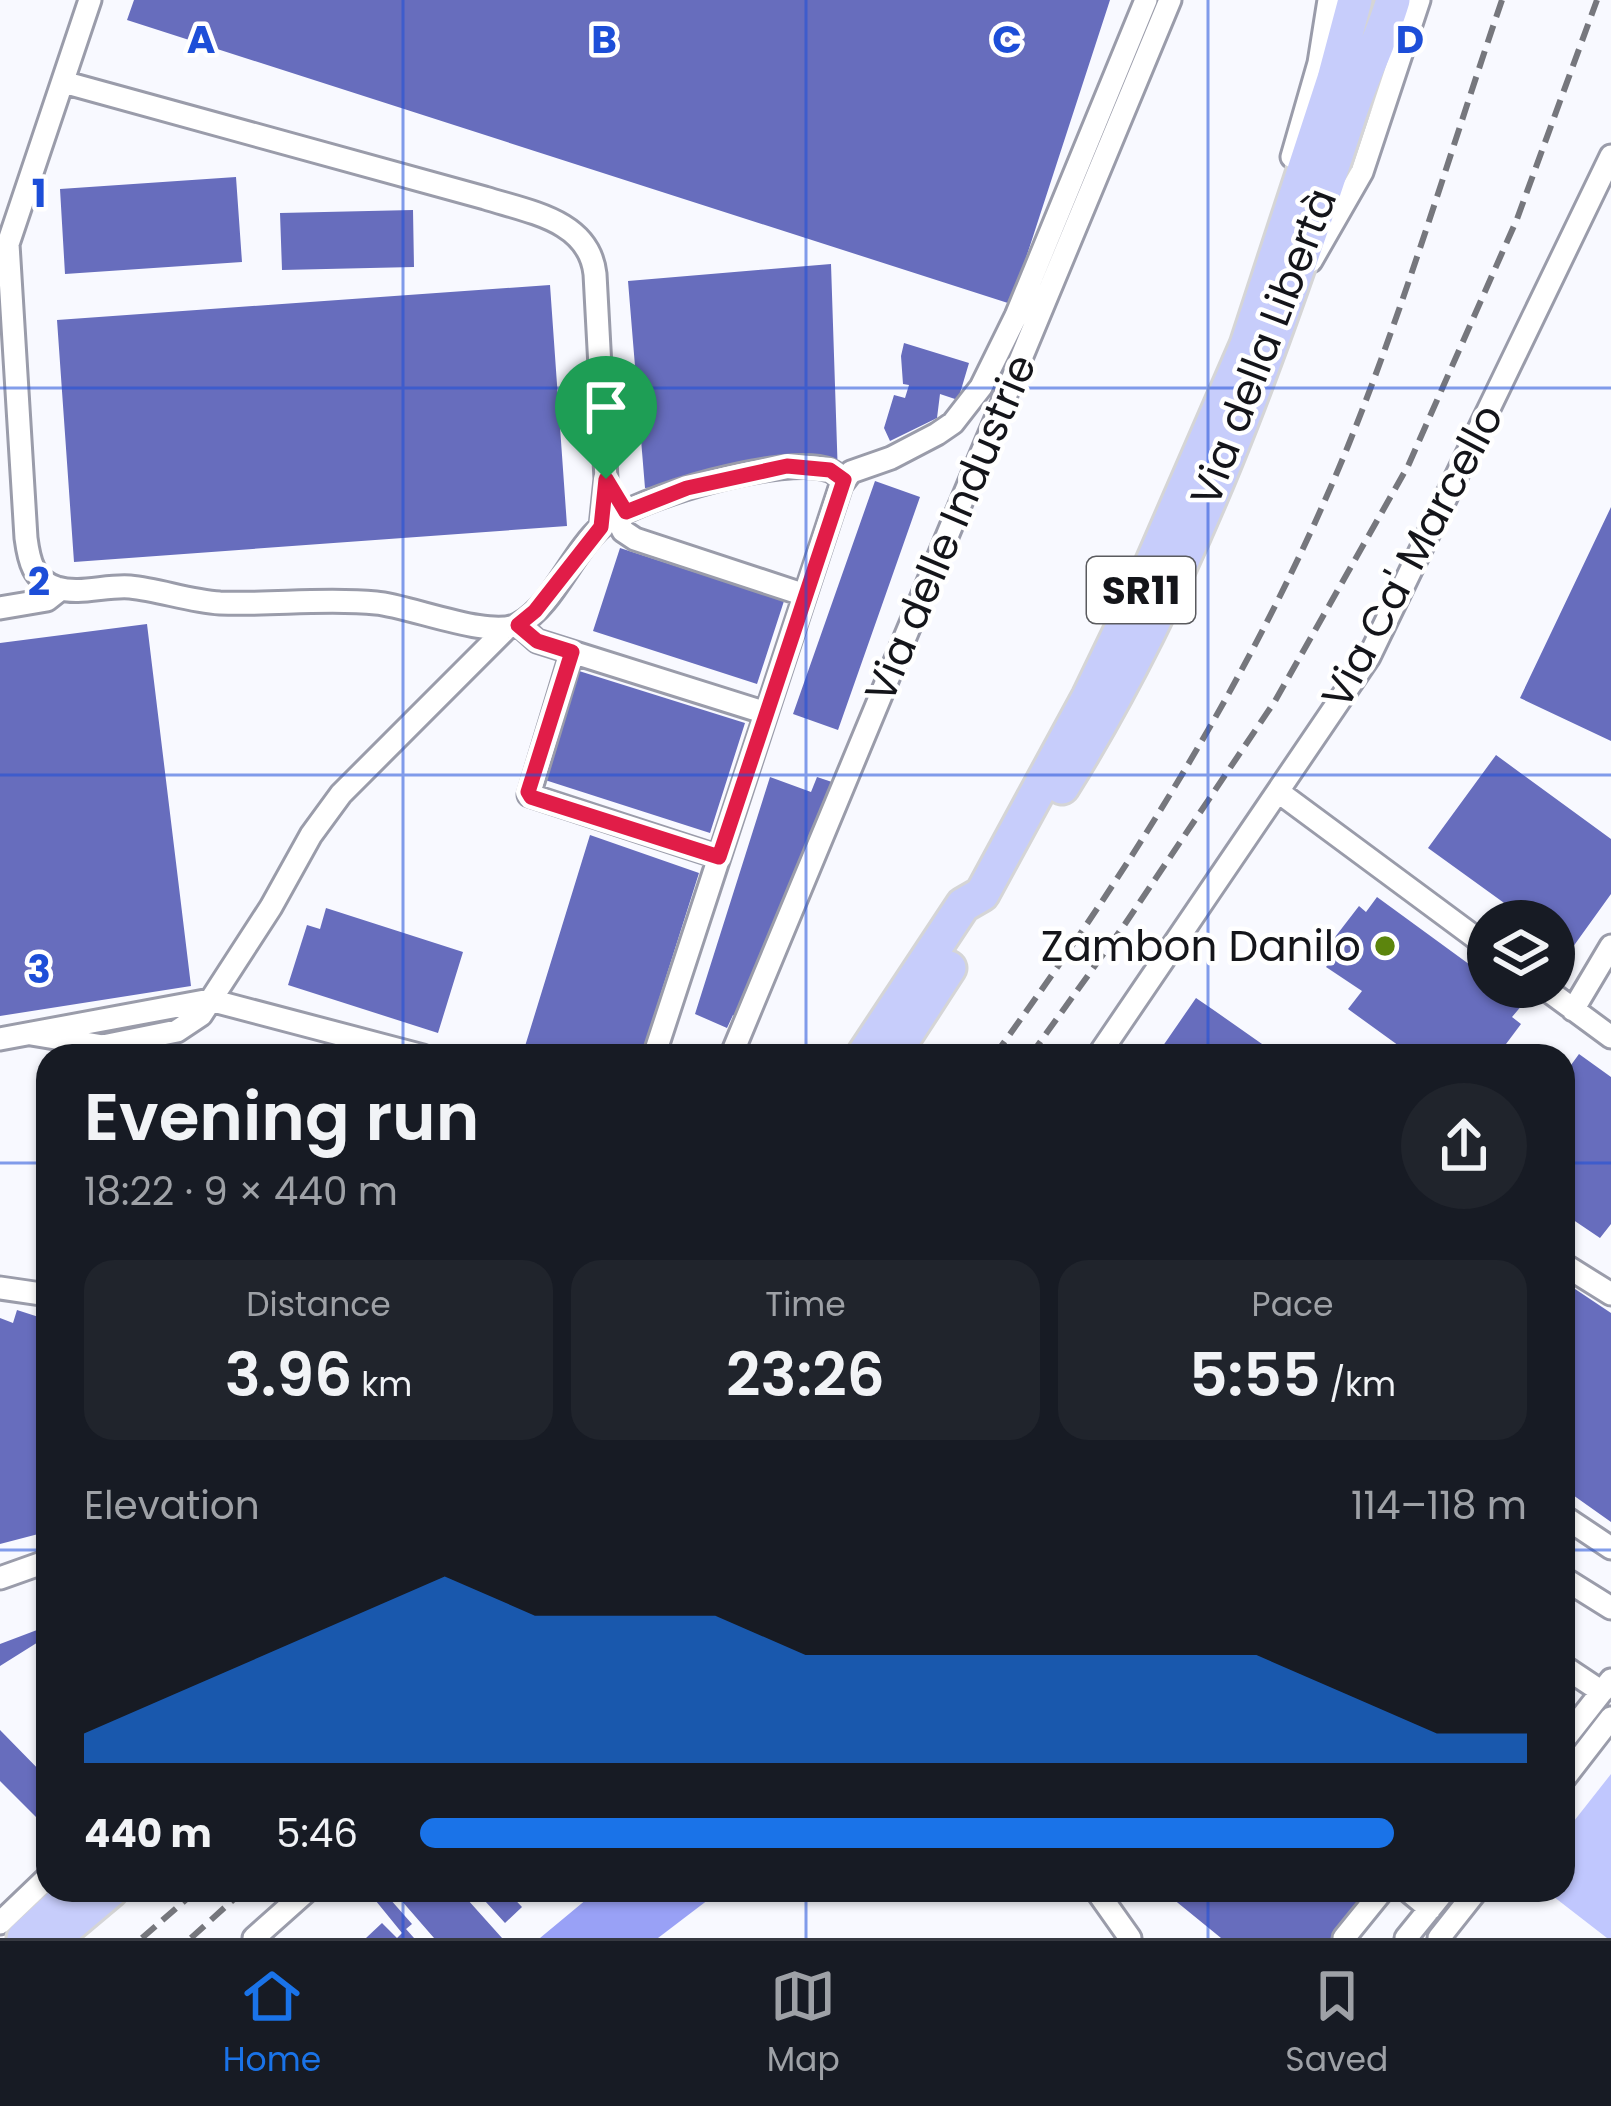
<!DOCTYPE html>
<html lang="en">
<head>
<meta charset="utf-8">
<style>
	body { margin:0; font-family:Poppins,sans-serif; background:#20242c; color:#f1f3f6; height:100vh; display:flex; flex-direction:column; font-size:45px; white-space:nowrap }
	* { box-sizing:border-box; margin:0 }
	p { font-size:39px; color:#9ea1a6 }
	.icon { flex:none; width:66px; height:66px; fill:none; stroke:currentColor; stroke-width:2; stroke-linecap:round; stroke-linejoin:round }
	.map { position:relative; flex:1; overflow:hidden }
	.sheet { position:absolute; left:36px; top:1044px; width:1539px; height:858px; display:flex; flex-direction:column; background:#171b24; border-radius:36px; box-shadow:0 3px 9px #0004 }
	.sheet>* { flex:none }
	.fabs { position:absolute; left:1467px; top:900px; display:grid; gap:24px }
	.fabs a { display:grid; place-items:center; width:108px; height:108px; border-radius:50%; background:#171b24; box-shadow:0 3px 9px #0004; font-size:60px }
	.pin { position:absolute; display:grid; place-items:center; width:102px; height:102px; color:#fff; margin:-123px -51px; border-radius:50% 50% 50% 0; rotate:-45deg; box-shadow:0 0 12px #0007 }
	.pin .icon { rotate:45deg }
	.round { display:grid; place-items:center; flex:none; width:126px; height:126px; border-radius:63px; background:#20242c }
	.headline { display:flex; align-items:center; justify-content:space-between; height:204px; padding:0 48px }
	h1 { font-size:66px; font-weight:600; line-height:90px }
	.stats { display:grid; grid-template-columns:repeat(3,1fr); gap:18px; height:204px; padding:12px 48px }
	.stats div { display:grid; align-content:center; border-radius:30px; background:#20242c; text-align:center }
	.stats b { font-size:60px; font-weight:600 }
	.stats small { font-size:33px; font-weight:400 }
	.stats p { font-size:33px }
	.chart { height:336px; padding:24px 48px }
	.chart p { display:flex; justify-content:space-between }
	.chart svg { width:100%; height:216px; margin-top:12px; fill:#1a73e8; opacity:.7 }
	ul { padding:0 48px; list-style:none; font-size:39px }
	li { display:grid; grid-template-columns:192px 144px 1fr; align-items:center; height:90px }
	li i { height:30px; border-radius:15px; background:#1a73e8 }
	.menu { display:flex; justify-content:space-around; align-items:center; height:168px; border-top:3px solid #363941; background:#171b24; font-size:33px; color:#9ea1a6 }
	.menu a { display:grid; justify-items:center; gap:6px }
	.menu .current { color:#1a73e8 }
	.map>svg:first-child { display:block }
	.green { fill:#c0c7fe }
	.water { fill:#99a1f6 }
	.building { fill:#676dbd }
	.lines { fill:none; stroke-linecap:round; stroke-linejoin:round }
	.minor-casing { stroke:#9a9caa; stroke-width:27 }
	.highway-casing { stroke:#d5d5d6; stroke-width:39 }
	.minor { stroke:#fff; stroke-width:21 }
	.highway { stroke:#c7cdfb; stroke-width:33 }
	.rail { stroke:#76777d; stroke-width:6; stroke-dasharray:18 9; stroke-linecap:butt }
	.route-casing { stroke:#fff; stroke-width:24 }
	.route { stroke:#e11d48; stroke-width:15 }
	.grid { fill:none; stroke:#1d4ed8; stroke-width:3; stroke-opacity:0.55 }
	.poi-dot { fill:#5c850d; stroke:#fff; stroke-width:4.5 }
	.labels { text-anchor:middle; stroke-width:9; stroke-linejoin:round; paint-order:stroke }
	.shield { fill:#fff; stroke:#5a5b5f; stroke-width:3 }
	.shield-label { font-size:39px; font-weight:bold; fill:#14151a }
	.street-label { font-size:42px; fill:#14151a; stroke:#fff }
	.poi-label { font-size:42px; fill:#14151a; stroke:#fff; text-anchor:end }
	.grid-label { font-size:39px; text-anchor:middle; font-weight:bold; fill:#1d4ed8; stroke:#fff; stroke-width:9; stroke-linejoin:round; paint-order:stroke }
</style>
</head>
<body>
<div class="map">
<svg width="1611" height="1938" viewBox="0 0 1611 1938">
	<rect width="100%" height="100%" fill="#f8f9ff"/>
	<path class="green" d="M1611 1774V1938H1607L1545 1890H1563V1835Z"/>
	<path class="water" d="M612 1890H721L658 1938H540L593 1894 598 1900Z"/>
	<path class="building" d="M134 0H1110L1011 304 127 20Z
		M236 177 242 262 65 274 60 189Z
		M413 210 414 267 282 270 280 213Z
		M831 264 838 477 645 488 628 281Z
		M550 285 567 526 74 562 57 320Z
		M904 343 969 363 958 400 940 394 937 418 890 441 884 428 894 395 905 398 909 385 903 384 901 356Z
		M875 481 920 497 838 730 793 714Z
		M1611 507V741L1520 698Z
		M620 548 784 601 757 684 593 631Z
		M147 624 191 986 0 1016V643Z
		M579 671 745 723 710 833 545 780Z
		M1496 755 1611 839V894L1570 951 1554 939V921H1529L1428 848Z
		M770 777 811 792 817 777 832 782 736 1016 733 1015 727 1028 695 1014Z
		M590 835 699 873 641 1056H522Z
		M1377 897 1488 978V987H1500L1523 1004 1512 1017 1521 1024 1497 1056H1413L1348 1009 1362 991 1326 967 1342 947 1332 941 1359 906 1366 912Z
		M326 908 463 952 438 1033 288 985 307 925 320 929Z
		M1196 998 1215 1011 1279 1056H1156Z
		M1579 1054 1611 1077V1224L1600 1238 1563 1213V1076Z
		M1572 1287 1611 1313V1522L1563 1488V1301Z
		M17 1310 48 1320V1522L46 1532 0 1544V1318L13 1323Z
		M37 1630 43 1639 0 1666V1644Z
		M0 1730 48 1779V1823L45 1826 0 1781Z
		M367 1890H382L412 1924 406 1929 414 1938H366L382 1923 397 1938 402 1933Z
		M404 1890H459L502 1938H434L401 1900Z
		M475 1890H506L522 1907 505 1923Z
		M1154 1890H1359L1364 1895 1331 1938H1221L1167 1894 1162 1901Z"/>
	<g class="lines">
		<g class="minor-casing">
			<path id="minor" d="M90 0 8 244 26 538C29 561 33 580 57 588 80 595 106 585 130 587 160 590 189 601 220 603 272 605 325 598 376 603 411 606 491 640 519 624 553 606 572 552 602 526 636 497 786 454 829 470 832 471 842 478 844 480
				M63 82 485 198C529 212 589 220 595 274L606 479 601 527
				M1292 157 1319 63 1329 0
				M1311 261 1362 172 1419 0
				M616 516 623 531 635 539 805 595
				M0 608 47 600 61 589
				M519 625 537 641 766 713
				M572 652 529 795 719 857
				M1280 793 1488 947
				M1543 987 1611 1037
				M1573 1010 1611 946
				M31 1034 103 1046 177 1031 201 1015 271 907 311 835 341 794 507 628
				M0 1039 210 1000 423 1056
				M654 1056 841 485 851 472 891 458 937 434 953 423 981 387 1016 316 1146 0
				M731 1056 1170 0
				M1098 1056 1369 657 1611 156
				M1563 1264 1611 1294
				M0 1288 48 1295
				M1563 1516 1611 1548
				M0 1578 48 1561
				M1563 1578 1611 1608
				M1563 1666 1602 1692
				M1563 1741 1611 1680
				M1563 1780 1611 1718
				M1096 1890 1130 1938
				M1407 1890 1430 1909
				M0 1923 48 1877
				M254 1938 308 1890
				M1344 1938 1383 1890
				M1406 1938 1445 1890
				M1439 1938 1477 1890"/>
		</g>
		<g class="highway-casing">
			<path id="highway" d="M1062 787C1190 582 1273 348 1348 119 1361 78 1381 41 1393 0
				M863 1056 963 905 982 894 1089 697 1141 589 1247 345 1334 79 1355 0
				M892 1056 949 968
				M24 1938 66 1899
				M54 1938 111 1890"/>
		</g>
		<use href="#minor" class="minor"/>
		<use href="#highway" class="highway"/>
		<path class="rail" d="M994 1056C1133 866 1259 664 1348 446 1407 300 1451 149 1502 0
			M1030 1056 1125 924 1275 701 1408 466 1517 219 1597 0
			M142 1938 197 1890
			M191 1938 244 1890"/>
	</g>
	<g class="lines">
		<g class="route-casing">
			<path id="route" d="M787 466 830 470 844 480 719 857 531 797 528 792 572 652 537 641 518 625 535 611 601 527 606 479 626 512 687 488Z"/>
		</g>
		<use href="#route" class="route"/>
	</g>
	<path class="grid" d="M403 0V1056M806 0V1056M1208 0V1056M0 388H1611M0 775H1611M0 1163H48M1563 1163H1611M0 1550H48M1563 1550H1611M403 1890V1938M806 1890V1938M1208 1890V1938"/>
	<circle class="poi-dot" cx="1385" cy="946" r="12"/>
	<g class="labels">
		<rect class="shield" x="1087" y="557" width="108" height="66" rx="9"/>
		<g class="shield-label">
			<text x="1141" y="604">SR11</text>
		</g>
		<g class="street-label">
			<text transform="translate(1263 347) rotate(-69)" y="15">Via della Libertà</text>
			<text transform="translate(950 528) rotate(-67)" y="15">Via delle Industrie</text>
			<text transform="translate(1412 556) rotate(-62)" y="15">Via Ca' Marcello</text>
		</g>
		<g class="poi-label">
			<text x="1361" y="961">Zambon Danilo</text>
		</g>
	</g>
	<g class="grid-label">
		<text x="201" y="53">A</text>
		<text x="604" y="53">B</text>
		<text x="1007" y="53">C</text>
		<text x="1410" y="53">D</text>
		<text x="39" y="207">1</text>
		<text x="39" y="595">2</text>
		<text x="39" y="983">3</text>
	</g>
</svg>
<div class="fabs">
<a><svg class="icon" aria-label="layers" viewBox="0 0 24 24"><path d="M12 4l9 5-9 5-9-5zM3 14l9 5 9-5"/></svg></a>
</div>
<div class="pin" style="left:606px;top:479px;background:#1e9e55"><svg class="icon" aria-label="arrive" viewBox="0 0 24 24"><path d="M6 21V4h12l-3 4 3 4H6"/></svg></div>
<section class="sheet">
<div class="headline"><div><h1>Evening run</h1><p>18:22 · 9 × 440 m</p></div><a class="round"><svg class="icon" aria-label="share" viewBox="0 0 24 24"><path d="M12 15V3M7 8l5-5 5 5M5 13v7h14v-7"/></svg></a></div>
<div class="stats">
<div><p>Distance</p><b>3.96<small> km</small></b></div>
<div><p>Time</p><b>23:26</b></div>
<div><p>Pace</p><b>5:55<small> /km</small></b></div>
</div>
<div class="chart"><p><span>Elevation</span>114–118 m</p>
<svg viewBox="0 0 160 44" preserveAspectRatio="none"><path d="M0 44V38L10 30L20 22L30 14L40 6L50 14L60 14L70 14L80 22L90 22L100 22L110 22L120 22L130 22L140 30L150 38L160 38V44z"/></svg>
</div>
<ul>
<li><b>440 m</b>5:46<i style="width:88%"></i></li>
</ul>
</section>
</div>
<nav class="menu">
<a class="current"><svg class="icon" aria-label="home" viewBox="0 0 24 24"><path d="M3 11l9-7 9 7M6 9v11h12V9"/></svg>Home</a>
<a><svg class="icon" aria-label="map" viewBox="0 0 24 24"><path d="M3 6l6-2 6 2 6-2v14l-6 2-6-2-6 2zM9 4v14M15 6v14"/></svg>Map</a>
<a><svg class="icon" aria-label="saved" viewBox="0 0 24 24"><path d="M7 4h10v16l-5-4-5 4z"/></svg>Saved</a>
</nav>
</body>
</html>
